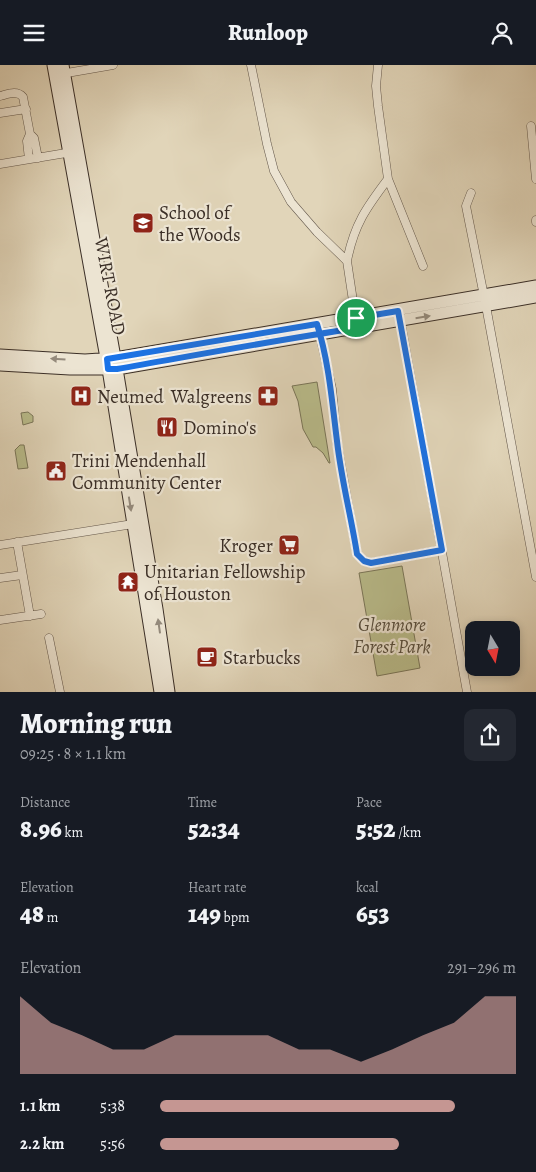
<!DOCTYPE html>
<html lang="en">
<head>
<meta charset="utf-8">
<style>
	body { margin:0; font-family:Alegreya,serif; background:#242831; color:#f1f3f6; height:100vh; display:flex; flex-direction:column; font-size:19px; white-space:nowrap }
	* { box-sizing:border-box; margin:0 }
	p { font-size:16px; color:#9ea1a6 }
	.icon { flex:none; width:28px; height:28px; fill:none; stroke:currentColor; stroke-width:2; stroke-linecap:round; stroke-linejoin:round }
	.map { position:relative; height:627px; overflow:hidden }
	.panel { display:flex; flex-direction:column; background:#171b24; flex:1 }
	.panel>* { flex:none }
	.needle { width:32px; rotate:170deg }
	.controls { position:absolute; left:465px; top:556px; display:grid; gap:10px }
	.controls a { display:grid; place-items:center; width:55px; height:55px; border-radius:10px; background:#171b24; box-shadow:0 2px 8px #0003; font-size:25px }
	.pin { position:absolute; display:grid; place-items:center; width:42px; height:42px; color:#fff; margin:-21px; border:2px solid #fff; border-radius:50%; box-shadow:0 1px 5px #0007 }
	.round { display:grid; place-items:center; flex:none; width:52px; height:52px; border-radius:10px; background:#242831 }
	.head { display:flex; align-items:center; justify-content:space-between; height:85px; padding:0 20px }
	h1 { font-size:28px; font-weight:800; line-height:38px }
	.figures { display:grid; grid-template-columns:repeat(3,1fr); gap:8px; height:85px; padding:5px 20px }
	.figures div { display:grid; align-content:center }
	.figures b { font-size:25px; font-weight:800 }
	.figures small { font-size:14px; font-weight:400 }
	.figures p { font-size:14px }
	.chart { height:140px; padding:10px 20px }
	.chart p { display:flex; justify-content:space-between }
	.chart svg { width:100%; height:90px; margin-top:5px; fill:#c59692; opacity:.7 }
	ul { padding:0 20px; list-style:none; font-size:16px }
	li { display:grid; grid-template-columns:80px 60px 1fr; align-items:center; height:38px }
	li i { height:12px; border-radius:6px; background:#c59692 }
	header { display:flex; justify-content:space-between; align-items:center; height:65px; padding:0 20px; background:#171b24; font-size:22px; font-weight:800 }
	.map>svg:first-child { display:block }
	.green { fill:#b9bc8b; stroke:#7a7659 }
	.lines { fill:none; stroke-linecap:round; stroke-linejoin:round }
	.minor-casing { stroke:#64584c; stroke-width:9 }
	.secondary-casing { stroke:#3b2f27; stroke-width:13 }
	.minor { stroke:#ece4d2; stroke-width:8 }
	.secondary { stroke:#ece4d2; stroke-width:11 }
	.oneway { fill:#948a7c }
	.route-casing { stroke:#fff; stroke-width:10 }
	.route { stroke:#1a73e8; stroke-width:6 }
	.labels { text-anchor:middle; stroke-width:4.5; stroke-linejoin:round; paint-order:stroke }
	.poi-label { font-size:19px; fill:#3b2f27; stroke:#ece4d2; text-anchor:start }
	.street-label { font-size:19px; fill:#3b2f27; stroke:#ece4d2 }
	.park-label { font-size:19px; font-style:italic; fill:#544b3b; stroke:#ece4d2 }
</style>
</head>
<body>
<header><svg class="icon" aria-label="menu" viewBox="0 0 24 24"><path d="M4 6h16M4 12h16M4 18h16"/></svg>Runloop<svg class="icon" aria-label="person" viewBox="0 0 24 24"><circle cx="12" cy="8" r="4"/><path d="M4 21q1-7 8-7t8 7"/></svg></header>
<div class="map">
<svg width="536" height="627" viewBox="0 0 536 627">
	<rect width="100%" height="100%" fill="#e1d5b9"/>
	<filter id="stains"><feTurbulence type="fractalNoise" baseFrequency=".004" numOctaves="4"/><feColorMatrix values="0 0 0 0 .2 0 0 0 0 .09 0 0 0 0 .02 0 0 0 .5 -.17"/></filter>
	<radialGradient id="worn" r=".72"><stop offset=".6" stop-color="#630" stop-opacity="0"/><stop offset="1" stop-color="#630" stop-opacity=".3"/></radialGradient>
	<path class="green" d="M317 317 330 398H329L323 388 316 382H313L303 364 298 336 292 321Z
		M28 347 33 351V357L23 360 21 348Z
		M20 380H24L28 403 18 404 15 385Z
		M402 501 420 603 377 611 359 508Z"/>
	<g class="lines">
		<g class="minor-casing">
			<path id="minor" d="M251 0 267 79 274 106 291 137 317 167 347 196 356 256
				M378 0 376 21 378 41 388 114 423 201
				M61 9 113 0
				M0 31C8 29 17 25 23 32L30 69 34 73 38 93
				M0 48 26 44
				M531 61 536 114
				M29 94 27 76 30 69
				M0 99 72 87
				M471 128 466 141 486 241 536 512
				M536 155V157
				M347 196C354 160 366 143 388 114
				M400 253 467 627
				M319 266 332 324 337 378 357 489 364 496 371 498 441 485
				M17 477 30 551
				M0 480 133 459
				M0 513 22 510
				M0 555 41 549
				M49 573 60 627"/>
		</g>
		<g class="secondary-casing">
			<path id="secondary" d="M53 0 108 304 160 627
				M63 0 117 304 157 544 169 627
				M0 290 85 295 115 293 536 221
				M0 300 70 304H117L536 232"/>
		</g>
		<use href="#minor" class="minor"/>
		<use href="#secondary" class="secondary"/>
	</g>
	<defs><path id="oneway-solid" d="M-6-.8H1V-3.2L6.5 0L1 3.2V.8H-6Z" transform="scale(1.25)"/></defs>
	<g class="oneway">
		<use href="#oneway-solid" transform="translate(423 252) rotate(-9)"/>
		<use href="#oneway-solid" transform="translate(58 294) rotate(-176)"/>
		<use href="#oneway-solid" transform="translate(130 439) rotate(81)"/>
		<use href="#oneway-solid" transform="translate(159 561) rotate(-98)"/>
	</g>
	<g class="lines">
		<g class="route-casing">
			<path id="route" d="M356 253 357 263C277 275 197 290 117 304H108L107 294 317 259C329 297 332 337 337 376 341 413 351 451 357 489L364 496 371 498 442 485 398 246 356 253"/>
		</g>
		<use href="#route" class="route"/>
	</g>
	<defs>
		<g id="school-square" transform="scale(1.125)"><rect x="-9" y="-9" width="18" height="18" rx="4" fill="#8f2418" stroke="#ece4d2"/><path d="M0-5L7-2L0 1L-7-2ZM-4 1L0 2.5L4 1V4Q0 6-4 4Z" fill="#fff"/></g>
		<g id="hospital-square" transform="scale(1.125)"><rect x="-9" y="-9" width="18" height="18" rx="4" fill="#8f2418" stroke="#ece4d2"/><path d="M-5-5h3v3.5h4V-5h3V5h-3V1.5h-4V5h-3Z" fill="#fff"/></g>
		<g id="pharmacy-square" transform="scale(1.125)"><rect x="-9" y="-9" width="18" height="18" rx="4" fill="#8f2418" stroke="#ece4d2"/><path d="M-2-6h4v4h4v4h-4v4h-4v-4h-4v-4h4Z" fill="#fff"/></g>
		<g id="restaurant-square" transform="scale(1.125)"><rect x="-9" y="-9" width="18" height="18" rx="4" fill="#8f2418" stroke="#ece4d2"/><path d="M-5-6h1v4h1v-4h1v4h1v-4h1v5L-1.5 .5V6h-2V.5L-5-1ZM5-6V6H3V1.5H1.5Q1.5-4 5-6Z" fill="#fff"/></g>
		<g id="civic-square" transform="scale(1.125)"><rect x="-9" y="-9" width="18" height="18" rx="4" fill="#8f2418" stroke="#ece4d2"/><path d="M-.6-6.5H3V-4.5H.6V-3L4-1V1h2V6H-6V1h2V-1L-.6-3ZM-1.2 2.5V6h2.4V2.5Z" fill="#fff"/></g>
		<g id="supermarket-square" transform="scale(1.125)"><rect x="-9" y="-9" width="18" height="18" rx="4" fill="#8f2418" stroke="#ece4d2"/><path d="M-6-5.5h2.5l.6 2H6L4.5 2H-2.5L-4.4-4H-6ZM-1.5 3.2a1.3 1.3 0 1 0 .1 0ZM3 3.2a1.3 1.3 0 1 0 .1 0Z" fill="#fff"/></g>
		<g id="temple-square" transform="scale(1.125)"><rect x="-9" y="-9" width="18" height="18" rx="4" fill="#8f2418" stroke="#ece4d2"/><path d="M0-6L5-2H3V0L6.5 2.5H4V6H1.5V3h-3V6H-4V2.5H-6.5L-3 0V-2H-5Z" fill="#fff"/></g>
		<g id="cafe-square" transform="scale(1.125)"><rect x="-9" y="-9" width="18" height="18" rx="4" fill="#8f2418" stroke="#ece4d2"/><path d="M-5.5-4.5H6V0H3Q3 3.5 0 3.5H-2.5Q-5.5 3.5-5.5 0ZM3-3.2v2h1.7v-2ZM-6 4.5H4V6H-6Z" fill="#fff"/></g>
	</defs>
	<g fill-rule="evenodd">
		<use href="#school-square" x="143" y="158"/>
		<use href="#hospital-square" x="81" y="331"/>
		<use href="#pharmacy-square" x="268" y="331"/>
		<use href="#restaurant-square" x="167" y="362"/>
		<use href="#civic-square" x="56" y="406"/>
		<use href="#supermarket-square" x="289" y="480"/>
		<use href="#temple-square" x="128" y="517"/>
		<use href="#cafe-square" x="207" y="592"/>
	</g>
	<g class="labels">
		<g class="poi-label">
			<text x="159" y="154">School of<tspan x="159" dy="22">the Woods</tspan></text>
			<text x="97" y="338">Neumed</text>
			<text x="252" y="338" text-anchor="end">Walgreens</text>
			<text x="183" y="369">Domino's</text>
			<text x="72" y="402">Trini Mendenhall<tspan x="72" dy="22">Community Center</tspan></text>
			<text x="273" y="487" text-anchor="end">Kroger</text>
			<text x="144" y="513">Unitarian Fellowship<tspan x="144" dy="22">of Houston</tspan></text>
			<text x="223" y="599">Starbucks</text>
		</g>
		<g class="street-label">
			<text transform="translate(111 221) rotate(79)" y="7">WIRT ROAD</text>
		</g>
		<g class="park-label">
			<text x="392" y="566">Glenmore<tspan x="392" dy="22">Forest Park</tspan></text>
		</g>
	</g>
	<rect width="100%" height="100%" filter="url(#stains)"/>
	<rect width="100%" height="100%" fill="url(#worn)"/>
</svg>
<div class="controls">
<a><svg class="needle" viewBox="-14 -14 28 28"><path d="M0-13l5 13h-10z" fill="#e53935"/><path d="M0 13l5-13h-10z" fill="#9ea1a6"/></svg></a>
</div>
<div class="pin" style="left:356px;top:253px;background:#1e9e55"><svg class="icon" aria-label="arrive" viewBox="0 0 24 24"><path d="M6 21V4h12l-3 4 3 4H6"/></svg></div>
</div>
<section class="panel">
<div class="head"><div><h1>Morning run</h1><p>09:25 · 8 × 1.1 km</p></div><a class="round"><svg class="icon" aria-label="share" viewBox="0 0 24 24"><path d="M12 15V3M7 8l5-5 5 5M5 13v7h14v-7"/></svg></a></div>
<div class="figures">
<div><p>Distance</p><b>8.96<small> km</small></b></div>
<div><p>Time</p><b>52:34</b></div>
<div><p>Pace</p><b>5:52<small> /km</small></b></div>
</div>
<div class="figures">
<div><p>Elevation</p><b>48<small> m</small></b></div>
<div><p>Heart rate</p><b>149<small> bpm</small></b></div>
<div><p>kcal</p><b>653</b></div>
</div>
<div class="chart"><p><span>Elevation</span>291–296 m</p>
<svg viewBox="0 0 160 44" preserveAspectRatio="none"><path d="M0 44V6L10 19L20 25L30 32L40 32L50 25L60 25L70 25L80 25L90 32L100 32L110 38L120 32L130 25L140 19L150 6L160 6V44z"/></svg>
</div>
<ul>
<li><b>1.1 km</b>5:38<i style="width:83%"></i></li>
<li><b>2.2 km</b>5:56<i style="width:67%"></i></li>
</ul>
</section>
</body>
</html>
